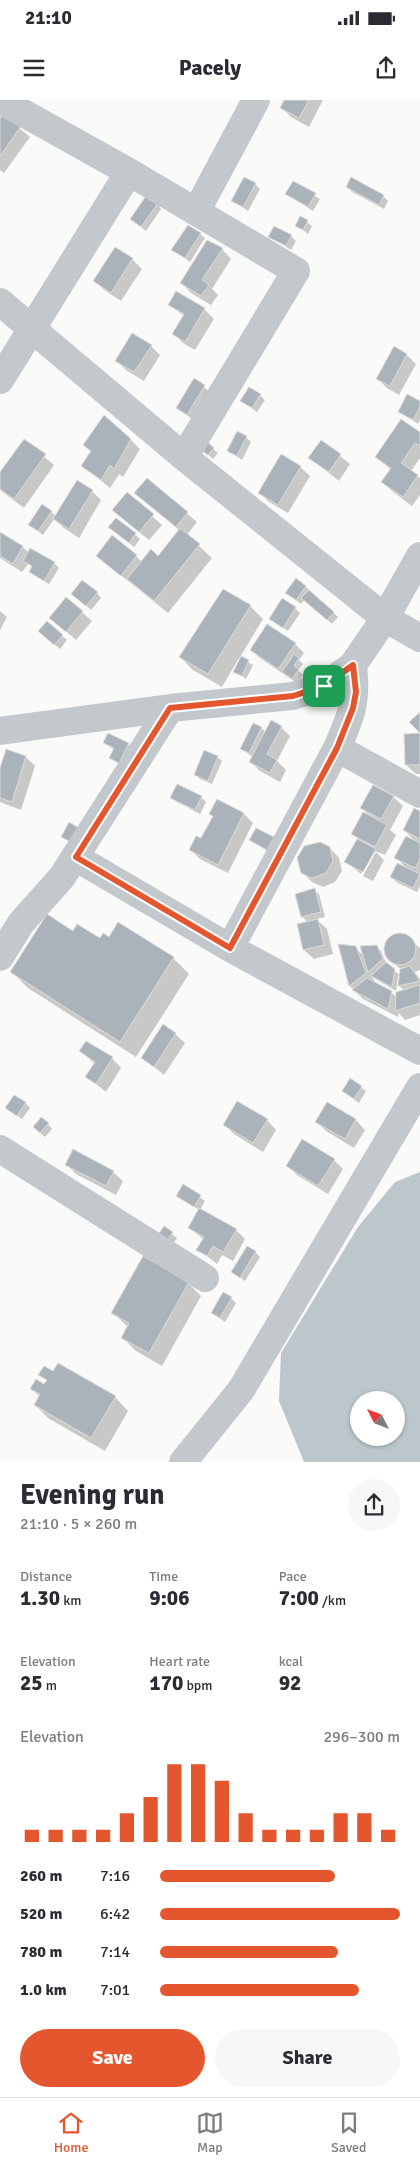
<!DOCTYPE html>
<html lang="en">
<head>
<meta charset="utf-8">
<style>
	body { margin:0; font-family:Signika,sans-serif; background:#f7f7f7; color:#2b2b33; height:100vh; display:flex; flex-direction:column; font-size:19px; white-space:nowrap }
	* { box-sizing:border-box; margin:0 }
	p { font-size:16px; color:#7c7c81 }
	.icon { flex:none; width:28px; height:28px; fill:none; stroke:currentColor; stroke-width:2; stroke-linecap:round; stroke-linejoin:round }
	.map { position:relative; height:1362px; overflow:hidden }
	.details { display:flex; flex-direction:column; background:#fff; flex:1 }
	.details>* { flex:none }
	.needle { width:32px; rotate:312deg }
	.controls { position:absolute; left:350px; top:1291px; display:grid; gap:10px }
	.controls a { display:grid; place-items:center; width:55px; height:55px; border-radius:50%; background:#fff; box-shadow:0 1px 4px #0004; font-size:25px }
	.pin { position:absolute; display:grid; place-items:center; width:42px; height:42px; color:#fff; margin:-21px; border-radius:10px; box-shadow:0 2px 8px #0006 }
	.round { display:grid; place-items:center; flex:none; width:52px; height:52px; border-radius:26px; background:#f7f7f7 }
	.headline { display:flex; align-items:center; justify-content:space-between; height:85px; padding:0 20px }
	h1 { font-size:28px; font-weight:800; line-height:38px }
	.figures { display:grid; grid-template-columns:repeat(3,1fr); gap:8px; height:85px; padding:5px 20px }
	.figures div { display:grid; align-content:center }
	.figures b { font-size:21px; font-weight:800 }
	.figures small { font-size:14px; font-weight:400 }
	.figures p { font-size:14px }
	.chart { height:140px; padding:10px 20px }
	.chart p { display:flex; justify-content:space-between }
	.chart svg { width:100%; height:90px; margin-top:5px; stroke:#e4572e; stroke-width:6 }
	.cta { display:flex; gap:10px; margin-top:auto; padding:10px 20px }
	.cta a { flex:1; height:58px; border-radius:30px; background:#e4572e; color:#fff; font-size:20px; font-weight:800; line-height:58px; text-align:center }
	.cta a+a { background:#f7f7f7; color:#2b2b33 }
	ul { padding:0 20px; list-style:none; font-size:16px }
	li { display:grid; grid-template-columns:80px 60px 1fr; align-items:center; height:38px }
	li i { height:12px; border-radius:6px; background:#e4572e }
	.status { display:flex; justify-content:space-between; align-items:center; height:35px; padding:0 25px; background:#fff; direction:ltr }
	.status svg { height:14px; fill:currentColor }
	header { display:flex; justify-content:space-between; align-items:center; height:65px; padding:0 20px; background:#fff; font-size:22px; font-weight:800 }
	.menu { display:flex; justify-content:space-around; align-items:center; height:70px; border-top:1px solid #e1e1e2; background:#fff; font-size:14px; color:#7c7c81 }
	.menu a { display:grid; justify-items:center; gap:2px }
	.menu .current { color:#e4572e }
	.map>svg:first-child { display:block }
	.water { fill:#bbc7cb; fill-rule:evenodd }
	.shadow { fill:#0003 }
	.building { fill:#aab3b9; stroke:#dcdcda }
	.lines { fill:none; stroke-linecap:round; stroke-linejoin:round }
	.minor { stroke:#c3c8cc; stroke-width:28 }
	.route-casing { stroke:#fff; stroke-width:10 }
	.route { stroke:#e4572e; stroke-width:6 }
</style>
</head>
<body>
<div class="status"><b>21:10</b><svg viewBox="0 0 49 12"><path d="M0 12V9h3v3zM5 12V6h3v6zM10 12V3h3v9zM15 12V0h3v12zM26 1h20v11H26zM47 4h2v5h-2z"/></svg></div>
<header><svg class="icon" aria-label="menu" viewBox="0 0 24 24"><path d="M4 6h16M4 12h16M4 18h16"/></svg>Pacely<svg class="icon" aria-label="share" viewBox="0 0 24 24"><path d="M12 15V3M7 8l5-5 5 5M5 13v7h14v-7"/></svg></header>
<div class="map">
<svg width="420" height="1362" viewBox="0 0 420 1362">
	<rect width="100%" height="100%" fill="#fafaf8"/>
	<path class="water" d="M420 1072V1362H304L279 1301 281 1253 358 1127 395 1082ZM359 1300H396V1338H359Z"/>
	<path class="shadow" d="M286 0H323L309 27 291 17 282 8Z
		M3 15 30 37 4 73 0 70V20Z
		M352 79 383 96 388 101 384 109 352 92 347 87Z
		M293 82 320 99 313 111 287 94Z
		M255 84 260 89 248 111 233 101Z
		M157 104 161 109 146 131 131 119Z
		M301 118 312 126 308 134 297 125Z
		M200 134 205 138 190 162 173 149Z
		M270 136H291L296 141 291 150Z
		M116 148 132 159 142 169 121 201 104 190 95 181Z
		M222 149 231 159 212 189 218 195 211 205 191 193 182 183Z
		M177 193 204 209 214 219 195 250 183 243 173 233 184 216 170 205Z
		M151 246 160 255 144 281 126 270 117 261Z
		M394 248 407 255 416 264 399 295 387 288 378 279Z
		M194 280 209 291 192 319 177 308Z
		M260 295 265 300 257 312 242 301Z
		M420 302V320L418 324 399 311Z
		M420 334V358L411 371 420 378V395L412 406 392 391 382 382 391 370 376 357Z
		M246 337 251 342 242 360 229 351Z
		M130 339 140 349 123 377 119 374 110 388 83 366 92 352 85 345Z
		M24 340 54 365 24 408 0 390V374Z
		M321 341 350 364 339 381 310 358Z
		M205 342 218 353 213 359 205 352Z
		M300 367 310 376 288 413 269 402 260 393Z
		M147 380 197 422 187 435 212 458 168 513 97 456H136L142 462 159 457 180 431 136 393Z
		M92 391 101 400 79 438 64 428 54 419 43 435 30 425 51 412 56 416Z
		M127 394 162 425 149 440 123 419Z
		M116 419 140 439 134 447 115 431Z
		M0 433 23 447 29 453 54 463 59 468 49 484 35 476 31 472 33 467 28 464 22 472 0 458Z
		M305 486 338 517 332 524 304 499 301 504 287 493Z
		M97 493 101 498 91 510 77 498Z
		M67 499 92 521 76 540 51 518Z
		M250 506 263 519 240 557 253 565 246 579 235 571 241 559 239 558 222 587 193 570 180 557Z
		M295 508 300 513 288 531 270 519Z
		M0 511 7 517 0 530Z
		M44 536H62L67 540 60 549Z
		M295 544 304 553 299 560 303 564 298 570 303 575 297 583 261 559 251 550Z
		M281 627 290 636 277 661 286 670 280 682 260 671 250 661 253 657 241 649 261 628 266 632Z
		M420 634V674H416L406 665Z
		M105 643 128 644 133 649 124 667 110 658 114 650Z
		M7 651 26 657 35 666 21 710 0 702V672Z
		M217 657 222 661 212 684 200 679 196 675Z
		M201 697 206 702 200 714 177 702 172 698Z
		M393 697 403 706 390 730 396 735 385 755 375 751 384 760 373 781 363 776 376 752H373L361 774 346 762 358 739 353 734 370 717 362 708Z
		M217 700 244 714 253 723 228 773 200 759 191 750 202 740 214 717 210 714Z
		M420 712V786L417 792 396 782 392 777 406 768 396 757 416 742 404 730Z
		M251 740 278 743 272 754Z
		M330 748 339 758 342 771 335 782 323 787 312 782 302 772Z
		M314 790 319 794 325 817 316 819 327 829 333 854 314 859 304 850 298 825 308 822 302 817 297 795Z
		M74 832 101 840 110 838 173 858 189 874 136 957 28 888 12 872Z
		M403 834 420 848V870L415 872 420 879V915L405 920 399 913 398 917 363 899 350 886 340 846 356 848 365 857 377 847 381 851 387 865 401 876H398L396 891 377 880 371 874 375 883 391 892 397 898 405 891 399 886 402 870 388 859 385 847 390 837Z
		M175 934 185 943 164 975 143 958Z
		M80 951 112 958 121 968 106 992 87 977 95 964Z
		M351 980 366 991 359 1003 343 991Z
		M25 1003 30 1008 22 1019 7 1008Z
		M328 1004 356 1020 365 1030 354 1048 326 1031 317 1022Z
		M267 1020 276 1030 263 1052 234 1034 225 1025Z
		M48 1024 52 1029 45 1037 39 1032Z
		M334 1060 343 1069 328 1094 297 1075 287 1065Z
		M67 1065 113 1072 123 1081 116 1095 76 1074Z
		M184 1086 205 1101 200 1110 236 1130 245 1139 233 1161 222 1155 217 1164 198 1149 204 1140 190 1128 199 1110 178 1095Z
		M164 1128 177 1138 172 1145 164 1139Z
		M255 1152 260 1157 245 1181 233 1172Z
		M188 1183 201 1196 162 1266 136 1251 123 1238 129 1228 113 1213Z
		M231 1198 236 1203 225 1222 212 1213Z
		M40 1274 115 1297 128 1311 105 1351 48 1318 35 1305 40 1297 32 1289 44 1286 47 1281Z"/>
	<path class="building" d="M284 0H309L299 18 280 8Z
		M3 14 21 26 0 56V18Z
		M244 77 256 83 243 107 231 101Z
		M351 77 384 95 379 105 346 87Z
		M293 81 316 93 308 107 285 94Z
		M146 96 158 103 141 127 130 119Z
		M300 116 308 120 303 130 295 126Z
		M188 125 201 133 185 158 171 150Z
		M274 126 292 135 286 146 268 137Z
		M207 140 223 148 202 180 209 185 201 196 180 183Z
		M115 147 133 158 111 193 93 181Z
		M176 191 205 208 185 242 172 234 184 214 168 205Z
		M132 233 152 245 134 272 115 261Z
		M394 246 407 254 390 286 376 279Z
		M194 278 205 285 187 315 176 308Z
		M249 287 261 294 252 308 240 301Z
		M407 294 420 301V307L413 320 398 312Z
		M104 315 131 339 114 369 110 365 101 380 81 366 91 351 83 345Z
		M401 319 420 332V346L415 343 401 363 418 375 403 397 381 382 391 368 375 357Z
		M237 331 247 336 237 356 227 351Z
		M24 339 46 354 14 399 0 389V372Z
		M205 340 214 348 208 355 198 348Z
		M321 340 341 354 329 372 308 358Z
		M281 354 301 366 278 405 258 393Z
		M147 378 188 412 176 427 134 393Z
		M77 380 93 390 69 429 53 419Z
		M127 392 154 414 139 432 112 410Z
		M42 404 52 411 38 431 28 425Z
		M116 418 136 433 129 443 108 427Z
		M180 428 200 444 154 501 127 479 151 449 158 456Z
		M0 432 23 446 13 464 0 456Z
		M112 435 137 455 121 476 96 456Z
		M30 448 55 462 44 481 29 472 32 466 23 461Z
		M296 478 306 486 296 500 285 493Z
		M82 480 98 492 86 506 71 494Z
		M223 489 251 505 208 574 179 557Z
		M309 490 334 512 327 520 301 498Z
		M66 497 83 511 66 532 49 518Z
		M282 498 296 507 283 528 269 519Z
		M47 521 63 535 54 545 38 531Z
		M267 524 296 543 278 569 250 550Z
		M294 554 299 558 294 566 299 569 292 579 282 572Z
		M241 556 249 560 242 576 233 572Z
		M420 612V633L409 622Z
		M271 620 282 626 267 654 277 660 270 673 249 662Z
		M253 623 262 627 249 653 240 649Z
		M108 633 129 643 119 663 109 658 114 648 103 643Z
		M420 633V665H405L404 634Z
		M6 649 26 656 12 702 0 698V668Z
		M204 650 218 656 208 681 194 675Z
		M177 684 202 696 195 710 170 698Z
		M373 685 394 696 381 719 360 708Z
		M217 699 244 713 218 765 189 750 196 736 201 738 213 716 209 714Z
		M414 708 420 711V739L403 730Z
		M363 712 387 725 375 747 351 734Z
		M69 722 79 728 71 742 61 737Z
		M256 728 274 737 267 750 249 740Z
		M406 736 420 743V759L415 768 394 758Z
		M357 739 376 749 363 772 344 762Z
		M320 742 330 747 333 761 326 773 312 778 301 773 297 758 304 746Z
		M397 763 420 774 413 788 390 777Z
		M315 788 321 812 301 817 295 794Z
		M47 814 73 831 77 824 100 838 103 833 109 837 118 822 174 857 120 942 10 872Z
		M318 819 324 845 303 850 297 824Z
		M384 849a16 16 0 1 1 32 0a16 16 0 1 1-32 0Z
		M338 844 356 846 366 873 349 886Z
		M377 845 383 859 368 872 360 846Z
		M386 862 395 869 392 887 371 876Z
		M410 866 420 881 398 886 400 869Z
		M367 878 392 891 388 909 352 890Z
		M420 885V903L395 911 396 892Z
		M163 924 176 933 154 967 141 958Z
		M86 941 113 957 96 984 85 977 95 962 79 951Z
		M350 978 362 986 354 999 342 991Z
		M14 995 26 1002 17 1016 5 1008Z
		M237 1001 268 1019 253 1043 223 1025Z
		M327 1002 356 1019 345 1039 315 1022Z
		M41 1017 49 1023 40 1033 33 1027Z
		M302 1039 335 1059 318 1086 286 1066Z
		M73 1049 114 1071 106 1086 65 1065Z
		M183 1084 201 1095 194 1107 176 1096Z
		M199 1108 237 1129 223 1152 213 1146 207 1156 196 1150 204 1137 188 1128Z
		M164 1126 173 1132 167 1141 158 1135Z
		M247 1146 256 1151 240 1178 231 1172Z
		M143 1156 189 1182 149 1253 121 1238 129 1223 111 1213Z
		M223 1192 232 1197 220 1218 211 1213Z
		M58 1263 116 1296 91 1338 34 1305 40 1294 30 1289 36 1279 44 1284 47 1280 38 1275 44 1266 53 1271Z"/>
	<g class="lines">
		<path class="minor" d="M0 0 129 72 296 171 184 357
			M196 112 256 0
			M0 202 184 357 385 518 420 538
			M0 280 129 72
			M0 631 170 608 293 596 324 586 353 565 385 518 420 456
			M337 648 420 694
			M75 757 230 848 420 951
			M230 848 337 648C352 614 357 602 353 565
			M0 857 21 823 62 777 170 608
			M0 1049 205 1178
			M183 1362 241 1290 420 987"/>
	</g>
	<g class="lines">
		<g class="route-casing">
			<path id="route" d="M353 565 356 592 353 608 337 648 230 848 76 757 170 608 293 596 324 586Z"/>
		</g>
		<use href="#route" class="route"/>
	</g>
</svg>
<div class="controls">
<a><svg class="needle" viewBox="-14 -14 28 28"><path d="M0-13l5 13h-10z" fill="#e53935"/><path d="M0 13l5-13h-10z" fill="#7c7c81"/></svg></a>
</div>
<div class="pin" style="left:324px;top:586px;background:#1e9e55"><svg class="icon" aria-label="arrive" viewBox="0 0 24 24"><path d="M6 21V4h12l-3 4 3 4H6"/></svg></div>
</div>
<section class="details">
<div class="headline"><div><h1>Evening run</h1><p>21:10 · 5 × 260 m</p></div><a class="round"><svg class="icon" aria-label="share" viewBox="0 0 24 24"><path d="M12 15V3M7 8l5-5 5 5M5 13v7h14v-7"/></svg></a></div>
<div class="figures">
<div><p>Distance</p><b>1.30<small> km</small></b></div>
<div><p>Time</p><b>9:06</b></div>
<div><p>Pace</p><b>7:00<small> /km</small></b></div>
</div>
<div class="figures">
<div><p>Elevation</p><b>25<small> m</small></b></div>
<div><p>Heart rate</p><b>170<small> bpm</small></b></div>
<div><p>kcal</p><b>92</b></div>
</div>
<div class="chart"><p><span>Elevation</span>296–300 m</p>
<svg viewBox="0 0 160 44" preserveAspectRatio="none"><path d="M5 44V38M15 44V38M25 44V38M35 44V38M45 44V30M55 44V22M65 44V6M75 44V6M85 44V14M95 44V30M105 44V38M115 44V38M125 44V38M135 44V30M145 44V30M155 44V38"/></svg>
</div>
<ul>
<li><b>260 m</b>7:16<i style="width:73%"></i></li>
<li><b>520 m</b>6:42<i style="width:100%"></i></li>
<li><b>780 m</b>7:14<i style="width:74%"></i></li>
<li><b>1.0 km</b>7:01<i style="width:83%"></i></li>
</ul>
<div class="cta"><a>Save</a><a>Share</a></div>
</section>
<nav class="menu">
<a class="current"><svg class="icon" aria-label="home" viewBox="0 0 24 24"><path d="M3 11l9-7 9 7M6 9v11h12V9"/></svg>Home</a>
<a><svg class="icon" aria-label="map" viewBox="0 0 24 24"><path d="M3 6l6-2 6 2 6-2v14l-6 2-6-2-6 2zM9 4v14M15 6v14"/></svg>Map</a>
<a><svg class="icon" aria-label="saved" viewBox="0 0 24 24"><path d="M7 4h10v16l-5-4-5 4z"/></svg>Saved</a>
</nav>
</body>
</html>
